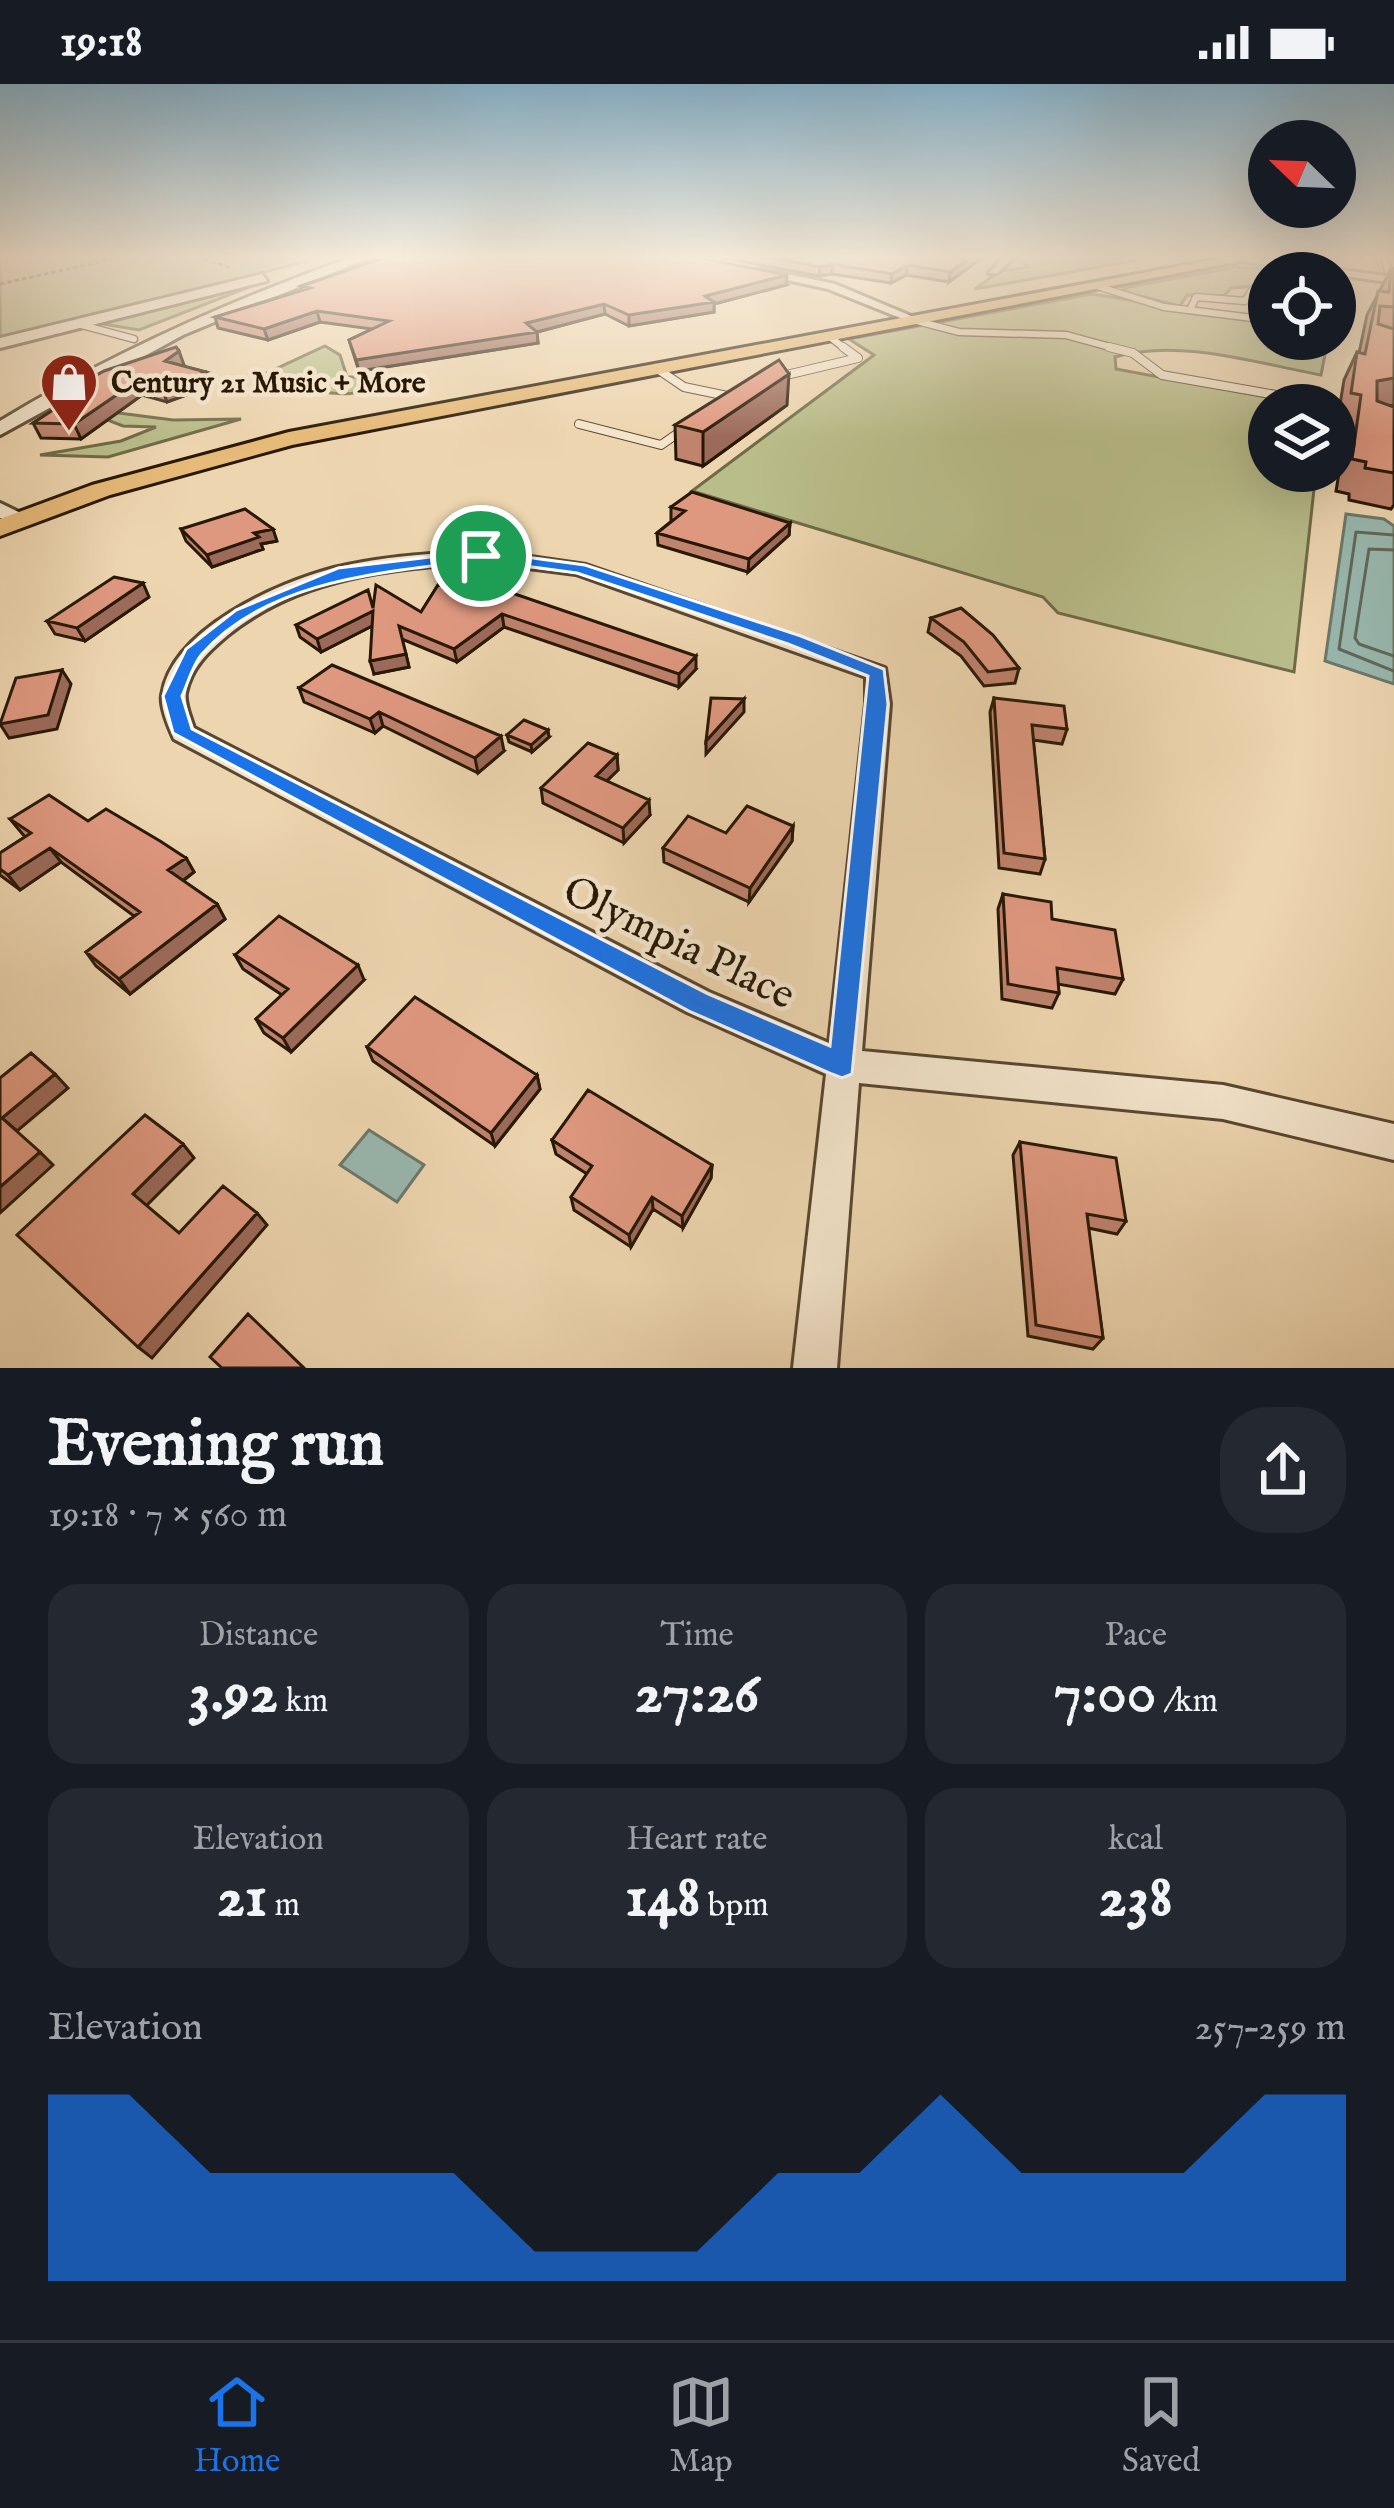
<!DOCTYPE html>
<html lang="en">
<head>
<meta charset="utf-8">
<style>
	body { margin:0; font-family:"IM FELL English",serif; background:#242831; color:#f1f3f6; height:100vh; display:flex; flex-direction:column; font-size:45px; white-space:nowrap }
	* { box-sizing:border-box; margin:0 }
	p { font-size:39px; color:#9ea1a6 }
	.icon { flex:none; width:66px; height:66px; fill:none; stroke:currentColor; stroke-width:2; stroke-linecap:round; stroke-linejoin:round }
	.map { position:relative; height:1284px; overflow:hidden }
	.details { display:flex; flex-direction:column; background:#171b24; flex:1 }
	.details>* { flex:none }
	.needle { width:78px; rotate:293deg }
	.tools { position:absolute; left:1248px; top:36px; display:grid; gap:24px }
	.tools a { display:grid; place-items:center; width:108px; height:108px; border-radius:50%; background:#171b24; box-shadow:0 12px 48px #0002; font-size:60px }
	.pin { position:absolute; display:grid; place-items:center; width:102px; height:102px; color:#fff; margin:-51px; border:6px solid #fff; border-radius:50%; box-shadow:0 3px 12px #0007 }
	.round { display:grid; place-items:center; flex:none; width:126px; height:126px; border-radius:48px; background:#242831 }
	.overview { display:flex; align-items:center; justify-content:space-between; height:204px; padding:0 48px }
	h1 { font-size:66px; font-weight:700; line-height:90px }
	.metrics { display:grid; grid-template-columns:repeat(3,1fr); gap:18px; height:204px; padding:12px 48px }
	.metrics div { display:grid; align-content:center; border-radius:30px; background:#242831; text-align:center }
	.metrics b { font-size:60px; font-weight:700 }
	.metrics small { font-size:33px; font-weight:400 }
	.metrics p { font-size:33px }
	.chart { height:336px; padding:24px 48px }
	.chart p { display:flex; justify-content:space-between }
	.chart svg { width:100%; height:216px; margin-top:12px; fill:#1a73e8; opacity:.7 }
	.status { display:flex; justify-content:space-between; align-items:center; height:84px; padding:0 60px; background:#171b24; direction:ltr }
	.status svg { height:33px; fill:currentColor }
	.dock { display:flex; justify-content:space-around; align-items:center; height:168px; border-top:3px solid #363941; background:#171b24; font-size:33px; color:#9ea1a6 }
	.dock a { display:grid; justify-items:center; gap:6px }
	.dock .current { color:#1a73e8 }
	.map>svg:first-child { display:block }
	.green { fill:#b9bd8a; stroke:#706a48; stroke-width:3 }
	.water { fill:#99b8af; stroke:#6c786b; stroke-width:3 }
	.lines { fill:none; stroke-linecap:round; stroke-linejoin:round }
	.shore { stroke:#60685a; stroke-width:3 }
	.service-far1-casing { stroke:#594730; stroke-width:9 }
	.service-casing { stroke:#594730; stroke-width:10 }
	.minor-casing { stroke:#594730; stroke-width:6 }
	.tertiary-casing { stroke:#594730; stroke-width:6 }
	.primary-casing { stroke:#281806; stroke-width:6 }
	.path { stroke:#281806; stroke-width:3; stroke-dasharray:4.5 3; stroke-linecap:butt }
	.service-far1 { stroke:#f3e4cb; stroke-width:6 }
	.service { stroke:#f3e4cb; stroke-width:8 }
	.minor { fill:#f3e4cb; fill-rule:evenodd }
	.tertiary { fill:#f3e4cb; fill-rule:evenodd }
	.primary { fill:#e6ba78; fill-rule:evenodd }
	.wall { fill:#c0836e; stroke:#281806; stroke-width:3 }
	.shaded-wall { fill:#9c6a5a; stroke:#281806; stroke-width:3 }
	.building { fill:#df9880; stroke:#281806; stroke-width:3 }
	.route { fill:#1a73e8; stroke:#fff; stroke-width:3; fill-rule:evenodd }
	.labels { text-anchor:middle; stroke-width:9; stroke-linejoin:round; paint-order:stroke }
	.far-poi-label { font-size:30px; font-weight:bold; fill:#281806; stroke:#f3e4cb; text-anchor:start }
	.near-street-label { font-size:42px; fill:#281806; stroke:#f3e4cb }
</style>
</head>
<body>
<div class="status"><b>19:18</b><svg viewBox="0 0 49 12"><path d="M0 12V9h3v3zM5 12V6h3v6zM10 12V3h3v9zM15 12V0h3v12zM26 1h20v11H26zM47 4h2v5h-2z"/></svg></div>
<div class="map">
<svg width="1394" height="1284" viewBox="0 0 1394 1284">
	<rect width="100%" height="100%" fill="#edd5af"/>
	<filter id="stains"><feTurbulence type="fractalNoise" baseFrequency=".00167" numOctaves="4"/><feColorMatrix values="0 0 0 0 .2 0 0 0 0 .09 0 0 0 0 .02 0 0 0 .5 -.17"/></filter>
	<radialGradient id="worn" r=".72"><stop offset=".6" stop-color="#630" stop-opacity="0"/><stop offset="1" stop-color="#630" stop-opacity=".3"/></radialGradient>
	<path class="green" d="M0 173H322L0 257Z
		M1019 173H1155L975 205 1000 187 1028 183Z
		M1236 183 1319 189H1269V201L1231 204 1224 212 1187 211 1180 222 1128 209 1123 204Z
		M240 202 247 204 139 246 97 239Z
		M1092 210 1269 238V255H1328L1321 291C1256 279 1179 254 1115 273L1116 285 1309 321H1269V387H1316L1294 588 1058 529 1043 513 692 407 874 271 849 255Z
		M325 262 340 271 347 293H385V298C354 318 325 307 293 305L282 291 269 288Z
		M111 328 173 336 241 335 108 373 40 371 121 357 156 343 123 342 102 334Z"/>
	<path class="water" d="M1346 430 1384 435 1394 442V600L1325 577Z
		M369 1046 424 1081 397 1118 340 1081Z"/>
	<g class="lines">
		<path class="shore" d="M1394 451 1356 448 1339 565 1394 587
			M1394 466 1369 465 1355 554 1359 560 1394 572"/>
		<g class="service-far1-casing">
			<path id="service-far1" d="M1384 173 1388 187 1394 189
				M1100 203 1164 223 1269 236
				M1190 226 1196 213 1245 217 1253 205H1269
				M1335 227 1344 189
				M917 237 959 248 1066 251 1121 266
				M78 240 134 255
				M830 253 847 266"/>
		</g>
		<g class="service-casing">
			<path id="service" d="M1109 263 1133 269 1162 291 1276 311
				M656 284 684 303 732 313
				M778 293 858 274 843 263
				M579 340 661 361 684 345"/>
		</g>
		<g class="minor-casing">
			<path id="minor" d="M1004 173H1015L997 189H989Z
				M1213 173H1243L1394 193V199Z
				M759 184 835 200 923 237 913 239 828 205 755 189Z
				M481 466 586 481 885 584 890 620 862 967 1223 1001 1394 1040V1076L1223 1035 859 999 837 1284H793L826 990 687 928 174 655C169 644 160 623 162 611 172 545 277 499 334 484 382 472 432 470 481 466ZM481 478 576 490 866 593V620L829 959 709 908 194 644C191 634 184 619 186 609 191 583 209 567 228 551 301 492 391 485 481 478Z"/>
		</g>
		<g class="tertiary-casing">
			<path id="tertiary" d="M352 173H371L183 251 0 351V337C112 269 229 217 352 173Z
				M262 190 267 197 0 264V254Z
				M0 419 33 435 22 442 0 434Z"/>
		</g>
		<g class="primary-casing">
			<path id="primary" d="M1229 173H1261L292 361 110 411 0 452V435L92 401 289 348Z"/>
		</g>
		<path class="path" d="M197 173 231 184
			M0 200 122 173"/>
		<use href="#service-far1" class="service-far1"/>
		<use href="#service" class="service"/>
		<use href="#minor" class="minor"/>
		<use href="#tertiary" class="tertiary"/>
		<use href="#primary" class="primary"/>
	</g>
	<path class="wall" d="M382 173H696L786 201 714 220V228L629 242 605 230 537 248 538 259 359 287 349 256 372 245 320 238 268 256 218 244 215 233 302 206 301 202 383 174Z
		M719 173H983L949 198 906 191 891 199 832 190 819 192Z
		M1391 185H1394V321L1391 322 1394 323V421L1391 425 1349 416V410L1336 407 1347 341 1337 339 1344 296 1357 268 1359 269 1367 231Z
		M184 281 182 282 206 288 211 302 167 318 142 311 81 355 41 354 33 339 71 314 68 307Z
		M787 321 703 382 676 375 675 341Z
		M671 423 790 439 789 451 748 488 658 461 657 449 673 436H671Z
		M181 445 277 457 261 460 263 465 212 483 186 457Z
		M438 501 696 585 679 603 504 543 457 578 402 555 409 583 374 590 372 542 321 568 300 553 296 541 373 524 421 528Z
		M149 513 85 557 55 550 47 537Z
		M931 534 1019 584 1015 599 984 602 961 572 928 548Z
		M299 604 504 667 478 689 383 642 375 649 304 618Z
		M994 614 1067 645 1062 660 1033 656 1045 775 1040 790 999 784 990 628Z
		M507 651 549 653 532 668 509 658Z
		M617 671 618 686 607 697 650 731 624 759 543 719 541 704Z
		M10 735 88 737 186 774 194 788 183 797 217 820 225 835 130 910 96 882 86 868 134 832 61 778 20 806 0 791V769L25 753Z
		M793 742 792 757 749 818 664 778 663 764 726 749Z
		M1003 810 1052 835 1123 895 1115 910 1058 900 1059 909 1052 924 1002 915 998 825Z
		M235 871 364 896 291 968 264 949 256 935 282 911 243 885Z
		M367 963 537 991 540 1005 495 1062 373 977Z
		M552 1056 712 1081 711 1094 683 1144 653 1125 631 1163 574 1126 571 1113 587 1090 556 1070Z
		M1020 1058 1126 1137 1117 1150 1088 1144 1103 1254 1093 1265 1028 1252 1013 1071Z"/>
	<path class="shaded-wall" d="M971 173H983L949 198 950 188Z
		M833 180 832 190 819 192 820 183Z
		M907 181 906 191 891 199 892 190Z
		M787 191 786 201 714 220V228L629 242V231Z
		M604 220 605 230 537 248 538 259 359 287 356 276 526 239Z
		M317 227 320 238 268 256 264 245Z
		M179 267 184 281 170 290 165 277Z
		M206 288 211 302 167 318 162 304Z
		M789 290 787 321 703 382V348Z
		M1394 294V321L1363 326 1377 297Z
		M137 297 142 311 81 355 74 340Z
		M790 439 789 451 748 488 749 475Z
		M273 445 277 457 261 460 263 465 212 483 207 471 254 449Z
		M143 499 149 513 85 557 77 544Z
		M373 527 376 540 321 568 317 555Z
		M502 530 504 543 457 578 454 565Z
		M406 570 409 583 374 590 370 577Z
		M696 572V585L679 603V590Z
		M62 586 71 600 57 645 9 654 0 640Z
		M744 615V628L706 670V657Z
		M379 628 383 642 375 649 370 635Z
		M548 646 549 653 532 668 531 661Z
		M501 652 504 667 478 689 475 674Z
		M617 671 618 686 597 706 596 692Z
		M649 716 650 731 624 759 623 744Z
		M793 742 792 757 749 818 750 804Z
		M50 764 61 778 20 806 8 791Z
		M186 774 194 788 177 801 168 786Z
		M217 820 225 835 130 910 119 895Z
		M358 881 364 896 291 968 283 954Z
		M55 990 68 1004 17 1047 2 1034Z
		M537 991 540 1005 495 1062 491 1049Z
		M183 1060 194 1074 145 1123 133 1110Z
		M40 1068 53 1081 0 1129V1103Z
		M712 1081 711 1094 683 1144 682 1132Z
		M652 1113 653 1125 631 1163 629 1151Z
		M257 1129 267 1141 152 1274 138 1263Z"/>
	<path class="building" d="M386 173H696L787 191 705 212 714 218 629 231 604 220 526 239 537 248 356 276 349 256 389 237 317 227 264 245 215 233 310 204 301 202Z
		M769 173H971L950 188 907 181 892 190 833 180 820 183Z
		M1391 185H1394V223L1380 222 1378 240 1394 245V294L1377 297V317L1394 323V389L1365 384 1366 378 1352 375 1361 311 1351 309 1357 268 1365 270 1378 207 1389 208Z
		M176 263 179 267 165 277 206 288 162 304 137 297 74 340 33 339 81 308 68 307 104 287Z
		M779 276 789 290 703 348 675 341Z
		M692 408 790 439 749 475 657 449 685 427 671 423Z
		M245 425 273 445 254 449 259 453 207 471 181 445Z
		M114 493 143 499 77 544 47 537Z
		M376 501 421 528 438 501 503 506 696 572 679 590 502 530 454 565 399 542 406 570 370 577 373 527 317 555 296 541 368 506 373 524Z
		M961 524 993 551 1019 584 988 588 964 558 931 534Z
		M332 581 501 652 475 674 379 628 370 635 299 604Z
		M62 586 48 631 0 640 16 594Z
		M711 614 744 615 706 657Z
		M994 614 1064 622 1067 645 1032 641 1045 775 1004 769Z
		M524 636 548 646 531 661 507 651Z
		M588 659 617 671 596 692 649 716 623 744 541 704Z
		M49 711 88 737 106 725 160 757 186 774 168 786 217 820 119 895 86 868 140 828 50 764 8 791 0 785V769L31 749 10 735Z
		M747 722 793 742 750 804 663 764 688 732 726 749Z
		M1003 810 1051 818 1052 835 1115 846 1123 895 1057 884 1059 909 1008 900Z
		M279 832 358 881 283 954 256 935 288 905 235 871Z
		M415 913 537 991 491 1049 367 963Z
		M31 969 55 990 2 1034 40 1068 0 1103V994Z
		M588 1006 712 1081 682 1132 652 1113 629 1151 571 1113 592 1082 552 1056Z
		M145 1031 183 1060 133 1110 179 1149 223 1102 257 1129 138 1263 17 1151Z
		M1020 1058 1116 1074 1126 1137 1087 1130 1103 1254 1036 1241Z
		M248 1230 304 1284H222L210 1273Z"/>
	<linearGradient id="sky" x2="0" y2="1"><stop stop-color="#88b6d1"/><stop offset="0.49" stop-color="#f7ecdb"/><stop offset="1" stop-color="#f7ecdb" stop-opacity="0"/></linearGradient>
	<rect width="1394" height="353" fill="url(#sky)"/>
	<path class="route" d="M481 467 585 481 801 552 884 585 888 620 852 990 842 994 832 990 689 927 173 649 163 612 186 565 236 526 338 484ZM481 476 577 489 788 560 868 592 830 962 708 910 192 645 182 612C188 599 193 580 202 570 269 494 389 488 481 476Z"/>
	<defs>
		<g id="shop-pin" transform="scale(3)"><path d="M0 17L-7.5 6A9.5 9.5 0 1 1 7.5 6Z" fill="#8f2418" stroke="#f3e4cb"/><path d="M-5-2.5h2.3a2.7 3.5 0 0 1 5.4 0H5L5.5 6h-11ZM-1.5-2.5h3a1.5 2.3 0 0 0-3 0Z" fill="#fff"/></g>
	</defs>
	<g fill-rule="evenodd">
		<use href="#shop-pin" x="69" y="298"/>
	</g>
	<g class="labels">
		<g class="far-poi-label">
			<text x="111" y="308">Century 21 Music + More</text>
		</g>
		<g class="near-street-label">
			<text transform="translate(680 857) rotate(26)" y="15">Olympia Place</text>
		</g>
	</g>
	<rect width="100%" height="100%" filter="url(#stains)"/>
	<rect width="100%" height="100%" fill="url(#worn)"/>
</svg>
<div class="tools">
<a><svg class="needle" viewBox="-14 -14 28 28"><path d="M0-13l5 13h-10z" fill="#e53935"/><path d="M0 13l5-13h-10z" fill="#9ea1a6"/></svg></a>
<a><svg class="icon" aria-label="locate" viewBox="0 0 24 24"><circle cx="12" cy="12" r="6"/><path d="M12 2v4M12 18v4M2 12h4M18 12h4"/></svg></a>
<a><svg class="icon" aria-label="layers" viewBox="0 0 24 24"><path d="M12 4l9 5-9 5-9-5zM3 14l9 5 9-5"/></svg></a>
</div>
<div class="pin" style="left:481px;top:472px;background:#1e9e55"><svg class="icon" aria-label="arrive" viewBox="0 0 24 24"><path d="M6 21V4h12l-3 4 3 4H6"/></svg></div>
</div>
<section class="details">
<div class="overview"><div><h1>Evening run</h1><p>19:18 · 7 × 560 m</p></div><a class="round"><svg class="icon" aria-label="share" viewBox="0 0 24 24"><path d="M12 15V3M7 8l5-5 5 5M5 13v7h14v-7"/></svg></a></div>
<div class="metrics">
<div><p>Distance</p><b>3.92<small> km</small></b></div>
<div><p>Time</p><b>27:26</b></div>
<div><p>Pace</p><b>7:00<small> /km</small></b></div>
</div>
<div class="metrics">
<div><p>Elevation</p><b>21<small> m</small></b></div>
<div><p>Heart rate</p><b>148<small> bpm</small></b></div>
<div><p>kcal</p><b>238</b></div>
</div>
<div class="chart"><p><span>Elevation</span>257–259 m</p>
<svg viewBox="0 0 160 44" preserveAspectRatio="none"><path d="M0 44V6L10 6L20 22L30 22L40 22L50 22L60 38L70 38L80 38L90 22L100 22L110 6L120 22L130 22L140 22L150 6L160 6V44z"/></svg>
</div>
</section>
<nav class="dock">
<a class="current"><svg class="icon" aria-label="home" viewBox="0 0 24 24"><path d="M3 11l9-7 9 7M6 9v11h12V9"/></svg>Home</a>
<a><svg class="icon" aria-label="map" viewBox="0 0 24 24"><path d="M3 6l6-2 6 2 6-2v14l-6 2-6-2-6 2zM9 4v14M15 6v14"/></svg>Map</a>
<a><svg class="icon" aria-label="saved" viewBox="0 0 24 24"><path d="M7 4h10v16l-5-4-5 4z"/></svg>Saved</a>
</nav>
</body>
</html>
